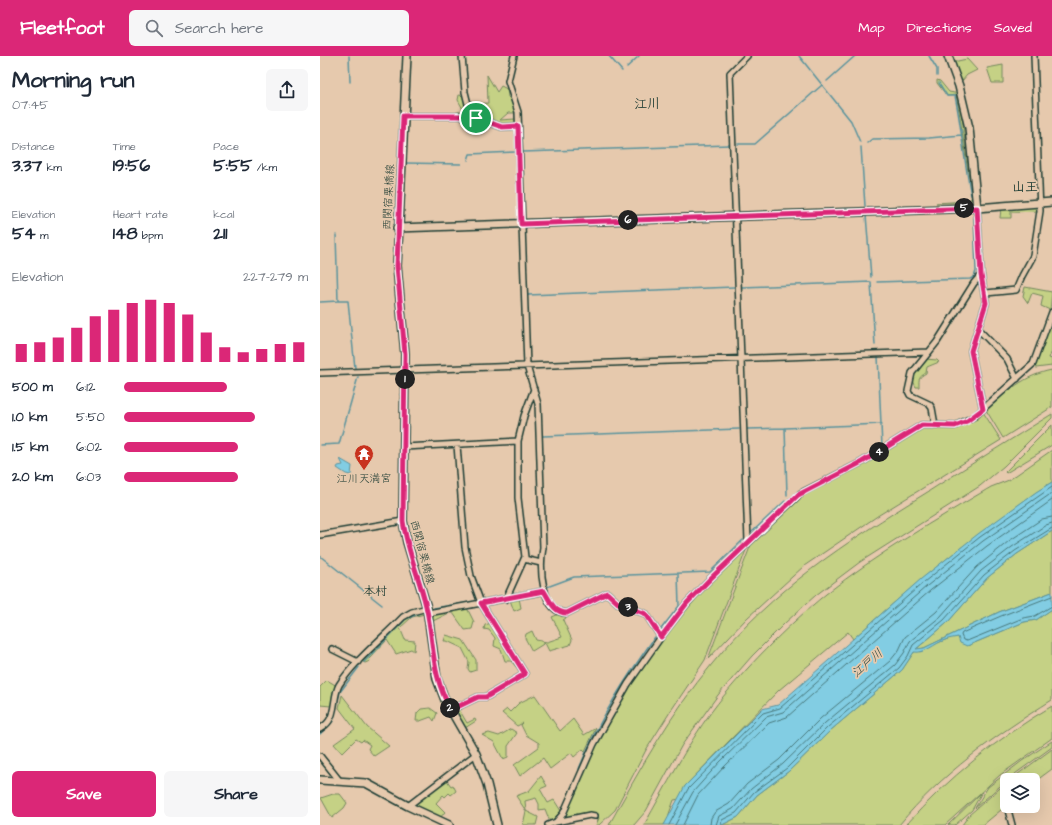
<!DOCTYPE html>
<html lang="en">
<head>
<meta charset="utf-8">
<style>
	body { margin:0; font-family:"Architects Daughter","Klee One",sans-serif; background:#f6f6f7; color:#1f2937; height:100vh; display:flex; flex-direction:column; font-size:15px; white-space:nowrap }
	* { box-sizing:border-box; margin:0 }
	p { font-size:13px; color:#747a83 }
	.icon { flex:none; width:22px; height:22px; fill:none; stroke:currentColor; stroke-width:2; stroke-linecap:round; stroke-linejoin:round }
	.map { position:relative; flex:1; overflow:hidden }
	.drawer { display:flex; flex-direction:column; background:#fff; width:320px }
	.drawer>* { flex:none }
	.tools { position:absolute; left:680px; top:717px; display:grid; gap:8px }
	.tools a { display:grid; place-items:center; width:40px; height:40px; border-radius:6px; background:#fff; box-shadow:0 4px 16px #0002; font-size:20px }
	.pin { position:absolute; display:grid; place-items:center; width:34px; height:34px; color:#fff; margin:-17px; border:2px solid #fff; border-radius:50%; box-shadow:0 1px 4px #0007 }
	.km { position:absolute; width:20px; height:20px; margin:-10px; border-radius:50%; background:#222; color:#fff; font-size:11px; line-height:20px; text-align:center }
	.round { display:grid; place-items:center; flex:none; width:42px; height:42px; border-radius:6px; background:#f6f6f7 }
	.summary { display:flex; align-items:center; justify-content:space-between; height:68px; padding:0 12px }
	h1 { font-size:22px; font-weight:700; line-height:30px }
	.figures { display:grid; grid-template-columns:repeat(3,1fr); gap:6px; height:68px; padding:4px 12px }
	.figures div { display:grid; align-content:center }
	.figures b { font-size:17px; font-weight:700 }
	.figures small { font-size:11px; font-weight:400 }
	.figures p { font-size:11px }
	.chart { height:112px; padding:8px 12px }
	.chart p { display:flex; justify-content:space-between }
	.chart svg { width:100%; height:72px; margin-top:4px; stroke:#db2777; stroke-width:6 }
	.action { display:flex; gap:8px; margin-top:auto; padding:8px 12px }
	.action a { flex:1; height:46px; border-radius:6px; background:#db2777; color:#fff; font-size:16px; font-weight:700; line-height:46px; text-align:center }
	.action a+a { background:#f6f6f7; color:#1f2937 }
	ul { padding:0 12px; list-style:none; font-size:13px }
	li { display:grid; grid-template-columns:64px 48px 1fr; align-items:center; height:30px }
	li i { height:10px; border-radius:5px; background:#db2777 }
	header { display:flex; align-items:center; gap:24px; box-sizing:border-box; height:56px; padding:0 20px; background:#db2777; color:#fff }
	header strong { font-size:19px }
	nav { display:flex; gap:22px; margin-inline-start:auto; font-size:14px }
	.search { width:280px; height:36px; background:#f6f6f7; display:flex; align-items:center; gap:10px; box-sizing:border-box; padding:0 14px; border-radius:6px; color:#747a83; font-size:15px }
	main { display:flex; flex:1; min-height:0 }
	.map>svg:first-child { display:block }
	.green { fill:#c5d185; stroke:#72875c; fill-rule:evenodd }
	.water { fill:#82cde3; stroke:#5a939d }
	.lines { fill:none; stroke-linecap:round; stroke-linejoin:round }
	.shore { stroke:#47777a; stroke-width:1 }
	.stream { stroke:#5a939d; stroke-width:1.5 }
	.street-casing { stroke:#1f3d34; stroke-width:8 }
	.secondary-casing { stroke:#1f3d34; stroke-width:10 }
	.street { stroke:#e6c9ad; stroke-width:5 }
	.secondary { stroke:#e6c9ad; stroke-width:7 }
	.route-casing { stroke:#fff; stroke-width:8 }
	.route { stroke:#db2777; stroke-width:5 }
	.labels { text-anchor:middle; stroke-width:3.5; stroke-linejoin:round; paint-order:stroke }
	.street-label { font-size:11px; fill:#1f3d34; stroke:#e6c9ad }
	.poi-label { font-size:11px; fill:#1f3d34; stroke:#e6c9ad }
	.neighbourhood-label { font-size:12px; font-weight:bold; fill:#1f3d34; stroke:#e6c9ad }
	.water-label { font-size:12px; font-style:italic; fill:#24443d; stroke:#e6c9ad }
	.quarter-label { font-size:13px; font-weight:bold; fill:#1f3d34; stroke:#e6c9ad }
</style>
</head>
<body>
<header>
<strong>Fleetfoot</strong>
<div class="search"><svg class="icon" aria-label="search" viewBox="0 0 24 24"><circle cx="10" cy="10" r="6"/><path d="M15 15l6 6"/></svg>Search here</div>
<nav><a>Map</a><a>Directions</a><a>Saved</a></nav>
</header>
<main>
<section class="drawer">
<div class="summary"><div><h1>Morning run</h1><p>07:45</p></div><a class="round"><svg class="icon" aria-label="share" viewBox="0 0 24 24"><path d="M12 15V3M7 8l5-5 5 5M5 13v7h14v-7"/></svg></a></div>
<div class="figures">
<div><p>Distance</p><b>3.37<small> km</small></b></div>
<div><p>Time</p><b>19:56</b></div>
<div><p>Pace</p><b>5:55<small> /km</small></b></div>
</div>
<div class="figures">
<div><p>Elevation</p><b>54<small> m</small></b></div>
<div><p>Heart rate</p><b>148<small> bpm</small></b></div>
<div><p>kcal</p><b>211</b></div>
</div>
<div class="chart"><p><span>Elevation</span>227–279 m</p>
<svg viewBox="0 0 160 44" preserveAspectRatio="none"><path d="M5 44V33M15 44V32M25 44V29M35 44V23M45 44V16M55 44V12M65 44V8M75 44V6M85 44V8M95 44V15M105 44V26M115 44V35M125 44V38M135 44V36M145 44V33M155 44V32"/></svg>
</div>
<ul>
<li><b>500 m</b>6:12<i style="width:56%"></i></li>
<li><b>1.0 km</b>5:50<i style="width:71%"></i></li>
<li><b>1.5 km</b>6:02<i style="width:62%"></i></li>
<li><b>2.0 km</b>6:03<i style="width:62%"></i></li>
</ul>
<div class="action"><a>Save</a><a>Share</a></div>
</section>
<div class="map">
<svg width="732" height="769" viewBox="0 0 732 769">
	<rect width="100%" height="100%" fill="#e6c9ad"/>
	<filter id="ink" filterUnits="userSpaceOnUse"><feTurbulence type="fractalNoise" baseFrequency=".025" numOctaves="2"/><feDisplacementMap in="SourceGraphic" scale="8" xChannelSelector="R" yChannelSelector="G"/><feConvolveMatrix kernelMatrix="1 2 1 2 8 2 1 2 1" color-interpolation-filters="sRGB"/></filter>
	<g filter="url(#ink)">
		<path class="green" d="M647 3 657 14 647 19 642 25 640 24 633 6Z
			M683 9V27H672L667 12Z
			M167 19 177 36 181 30 187 33 188 41 190 43 192 42 197 57V67C187 75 165 62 154 59L149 49 168 47ZM188 57H195V63L180 64Z
			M617 24 620 25 629 36 640 38 646 97 654 141 649 147H616L648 145 653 140C645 107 643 73 636 39L627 40 617 27Z
			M139 39 144 40 148 58H126L144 55 138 44Z
			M716 151 718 155 691 156V162H680L681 153Z
			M705 231 732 236 730 254 721 250 723 240 712 237 708 247 703 240Z
			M732 262V295L729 302 732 303V310L716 312 715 309Z
			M605 303 617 304 619 306 607 311 606 317C598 322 599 322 599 331H596C589 319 597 312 605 303Z
			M732 314V351L683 382 666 354C686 336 705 319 732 314Z
			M663 356 681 384 559 459 484 510 427 562 388 603 433 483 483 439 537 411 602 372 637 371 656 363Z
			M732 358V362L684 410 660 430 540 506 496 539 465 567 432 600 398 639 362 689 326 755 314 769H289C320 713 351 657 392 608 453 533 525 487 606 437 648 410 690 384 732 358Z
			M732 369V389L686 417 685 416Z
			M732 394V426C711 439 692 454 672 469 623 503 578 543 533 583L528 576 459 634 365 730 360 743 354 744 349 758V762L344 769H324C346 731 366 690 392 655 421 616 468 569 506 538 557 498 615 464 671 431L689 424Z
			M732 475V536L679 556 604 592 595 594 627 567 667 522 697 498Z
			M424 492 426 494 385 604 350 656 326 694 295 754 279 769H276L279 762 275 757 246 763V757C258 729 270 701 284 674 321 605 369 547 424 492Z
			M199 542 201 552 194 555 190 544Z
			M147 552 154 566 152 573 145 574 133 557H129L111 566V558Z
			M732 553V644C676 679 621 718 579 769H402L418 761 437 739 469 715 511 674 582 614 594 596 633 581H638L647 590 704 566 716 564Z
			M104 554 105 558 92 561 80 572 85 584 95 585 94 595 91 593 76 598 67 584 49 603 50 605 45 607 41 605 81 565 90 558Z
			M239 558 245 559 246 562 243 564 252 584 250 589 229 595 225 587 212 595 205 582 206 578 212 575 216 584 227 586 242 581 232 561Z
			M171 567 199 611 198 613 191 605H185L181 593 174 590 175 582 169 574 164 573 165 569Z
			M126 579 143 584 156 604V614L150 616 148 613 149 606 142 592 127 585H124Z
			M7 624 17 630 11 650 0 649V631Z
			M22 639 47 671 69 690 54 700 48 693 50 689 43 684 41 686 36 683 22 697 14 688 35 673 19 652Z
			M215 639 240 675 253 663 264 679 276 672 265 695 263 693 254 701 251 697 230 713 223 702 200 720 194 709 219 691V687L206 679 201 669 203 667 197 670 182 657 187 653 190 656 199 647Z
			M146 649 140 655 147 667 155 663 156 665 145 672 135 656 136 653Z
			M732 650V682L680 719 625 769H586C628 722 678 682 732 650Z
			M110 652 117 657 114 665 111 661 100 665H96L97 657 101 653Z
			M191 673 197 677 188 690V701L183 703 174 686 162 679 169 677 179 680Z
			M732 685V691L688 723 655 752 668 731 702 705Z
			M732 693V713L713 727V724H690Z
			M221 720 227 730 220 733 228 747 234 744 241 755 230 766 225 753 219 754V748L216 742 205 745 206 755 218 761 216 769H203L206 755 196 740 209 735Z
			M126 723 131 730 133 729 136 735 131 739 129 737 125 741 123 739 116 747 125 756 119 763 93 750Z
			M687 726V749L663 769H642L649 759Z
			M662 736 652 754 635 769H628Z
			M13 738H20L27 747 24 752 12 762 1 742Z"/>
		<path class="water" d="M20 403 32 410 31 419 26 418 17 412 18 410 23 409Z
			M732 426V475L697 498 667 522 627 567 596 593 604 592 679 556 732 536V553L716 564 704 566 647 590 640 587 638 581C634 582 630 582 625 584 615 587 605 598 594 596L582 614 511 674 469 715 437 739 418 761 402 769H344L365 730 442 653 458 649 601 523 658 478 716 436Z"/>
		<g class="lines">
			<path class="shore" d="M732 540 681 560 642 577 641 579 643 584 647 585 703 562 715 560 732 550
				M349 769 368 733 443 657 460 652 604 526 660 481 732 431
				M355 769 373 736 400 706 446 661 463 656 607 530 663 485 732 437
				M363 769 378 739 404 711 449 667 467 661 611 534 667 490 732 444
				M390 769 391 762 395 756 409 748 427 728 459 704 501 662 570 605 579 594 585 581 616 556 657 511 689 485 722 463 732 461
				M396 769 399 760 413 753 431 733 463 708 505 667 575 609 584 597 590 585 620 561 661 515 692 491 726 469 732 467
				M401 769 402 764 416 757 434 736 467 712 508 671 579 612 588 600 593 589 624 564 664 519 695 495 732 472"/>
			<path class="stream" d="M29 0 30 26
				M289 0 302 15
				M479 0 531 65 540 86
				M609 0 617 13V20
				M307 11 319 0
				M507 25 535 0
				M619 27 627 40H635C642 73 644 106 651 139
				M547 87 552 83 609 82 641 79
				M418 88H435L502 29
				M541 91 545 150
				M203 96 409 89
				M148 104 150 98 195 96
				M85 107 141 108
				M546 159 551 221
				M557 226 650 223 654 221 656 215 654 162
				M551 227 555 289
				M422 231 551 226
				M208 239 414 231
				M19 245H28L35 312
				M0 246 18 245 16 179
				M558 300 562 391
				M427 373 465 372
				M223 380 419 373
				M0 389 19 388 38 321
				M467 439 465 372 562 368
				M431 477 465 445
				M0 500 62 549
				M227 531 254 521 390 516 423 484
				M193 538 220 533
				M164 544 186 539
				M114 552 158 545
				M341 573 359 550 358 518
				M44 606 86 563 102 556
				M0 678 13 665 20 636 39 611
				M259 713C278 665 305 623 335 581"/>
			<g class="street-casing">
				<path id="street" d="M142 0 145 36 151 60
					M194 0 188 25 198 56 207 310 218 348 223 492C219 510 221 557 247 557L287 537 298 547 326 558 341 581
					M427 0 410 17 428 485
					M83 60H151L182 71 198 70
					M657 152 661 219 666 247 651 295 663 353
					M666 237 696 234 702 220 713 200 720 155 714 0
					M658 273 687 303 697 323
					M0 317 609 296
					M615 369 612 352 609 348 590 339 588 335 592 317 617 286 654 227 661 219
					M198 385 204 360 214 333
					M84 391 198 385V442L205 501 186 543
					M0 479 83 465
					M204 503 221 507
					M108 557 225 535
					M12 593 38 606
					M131 654 158 641H166L205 618 161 547 151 520 145 491 137 389
					M0 673C3 671 7 668 9 665 16 655 13 640 19 629 35 604 62 583 83 561L92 556 107 552
					M0 700 19 724
					M88 750 156 698
					M686 751 688 754 692 769
					M236 766 270 759 275 760
					M228 769 236 766 243 758 274 688 308 628 341 581 367 547 390 523 481 437 542 406 602 369 635 370 655 360 713 308 732 256"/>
			</g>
			<g class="secondary-casing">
				<path id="secondary" d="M87 0 77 210 85 298 83 465 87 486 107 552 117 623 125 644 156 698 167 728 177 769
					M628 0 639 30 649 72 657 152
					M77 172 657 152 732 146
					M0 724 46 727 88 750 129 769"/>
			</g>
			<use href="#street" class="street"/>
			<use href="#secondary" class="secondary"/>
		</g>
	</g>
	<g class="lines" filter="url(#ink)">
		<g class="route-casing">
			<path id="route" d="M83 60H151L182 71 198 70 201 168 657 152 661 219 666 247 651 295 663 353 647 365 635 370 602 369 542 406 478 439 390 523 367 547 341 581 326 558 298 547 287 537 247 557C234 557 230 545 224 535L161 547 205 618 166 641H158L131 654C110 617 115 589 106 550 99 521 87 494 83 465L85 298 77 210Z"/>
		</g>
		<use href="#route" class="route"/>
	</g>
	<defs>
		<g id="temple-pin" transform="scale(1)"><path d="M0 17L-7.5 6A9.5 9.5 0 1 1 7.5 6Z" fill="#c8321e" stroke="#e6c9ad"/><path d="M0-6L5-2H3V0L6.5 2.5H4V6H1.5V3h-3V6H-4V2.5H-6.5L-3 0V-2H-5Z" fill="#fff"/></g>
	</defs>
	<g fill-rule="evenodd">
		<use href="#temple-pin" x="44" y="398"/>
	</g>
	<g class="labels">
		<g class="street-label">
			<text transform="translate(68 141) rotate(-87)" y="4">西関宿栗橋線</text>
			<text transform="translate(103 496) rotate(75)" y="4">西関宿栗橋線</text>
		</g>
		<g class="poi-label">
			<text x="44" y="426">江川天満宮</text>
		</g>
		<g class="neighbourhood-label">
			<text x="55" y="539">本村</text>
		</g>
		<g class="water-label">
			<text transform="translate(547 607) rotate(-41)" y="4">江戸川</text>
		</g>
		<g class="quarter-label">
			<text x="327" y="52">江川</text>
			<text x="705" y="135">山王</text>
		</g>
	</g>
</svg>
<div class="tools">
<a><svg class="icon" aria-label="layers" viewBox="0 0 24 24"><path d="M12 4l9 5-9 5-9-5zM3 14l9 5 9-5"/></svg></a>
</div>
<div class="pin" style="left:156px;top:62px;background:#1e9e55"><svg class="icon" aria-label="arrive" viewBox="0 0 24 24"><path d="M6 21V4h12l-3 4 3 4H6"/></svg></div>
<b class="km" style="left:85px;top:323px">1</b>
<b class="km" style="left:130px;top:652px">2</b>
<b class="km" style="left:308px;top:551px">3</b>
<b class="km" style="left:559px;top:396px">4</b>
<b class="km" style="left:644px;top:152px">5</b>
<b class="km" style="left:308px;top:164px">6</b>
</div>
</main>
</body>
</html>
